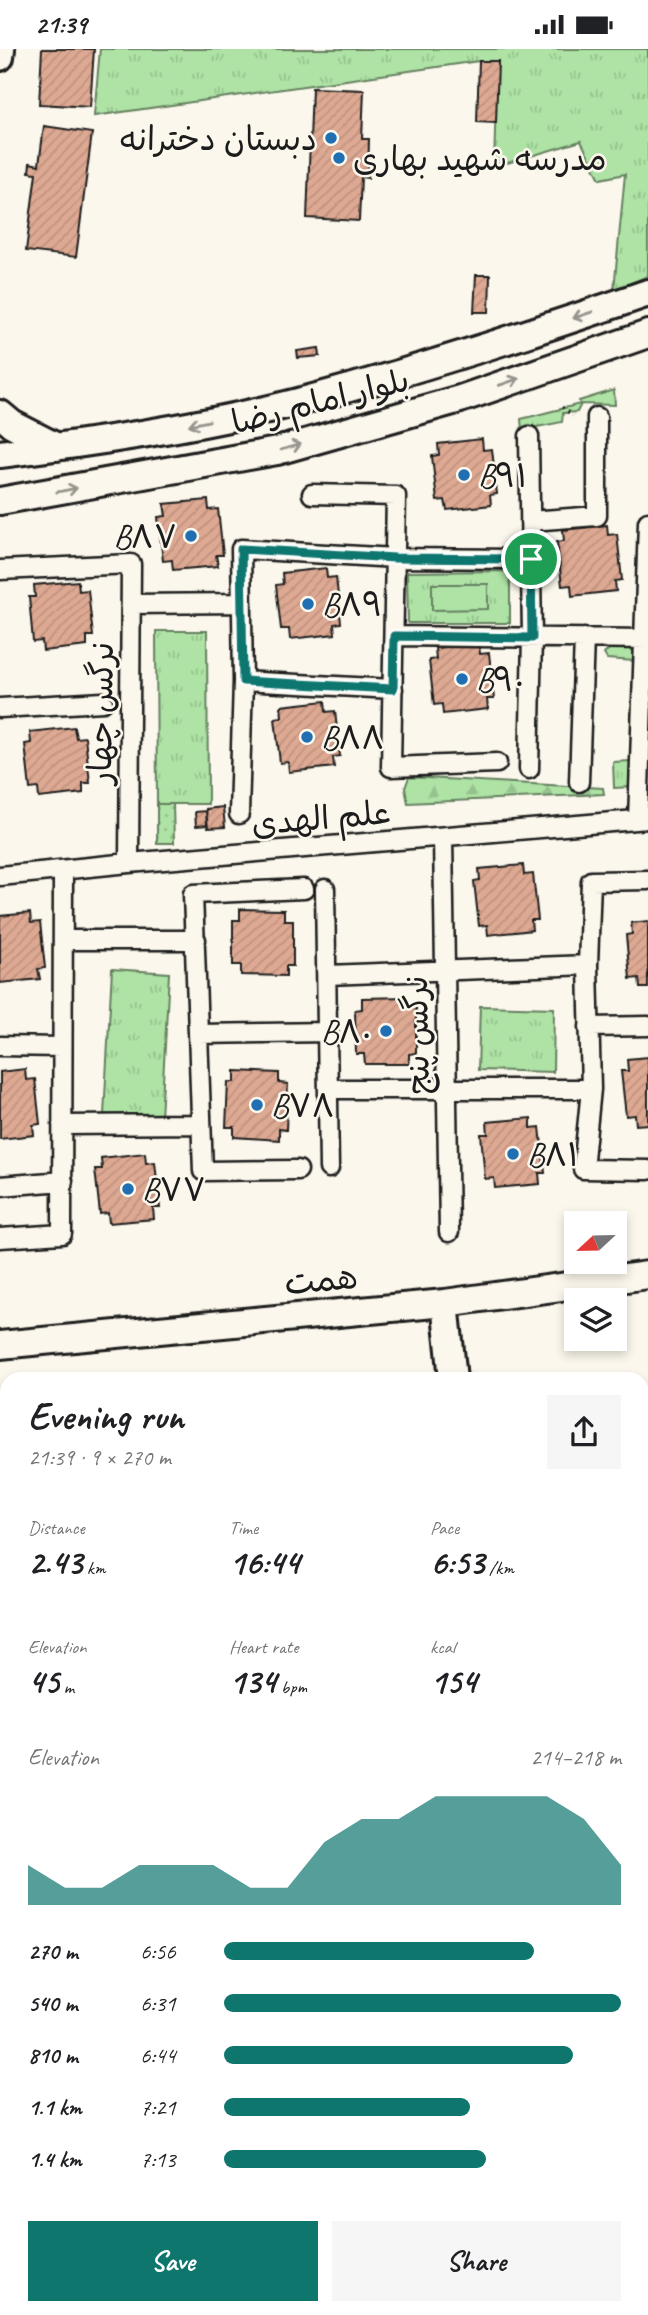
<!DOCTYPE html>
<html lang="en">
<head>
<meta charset="utf-8">
<style>
	body { margin:0; font-family:Caveat,"Playpen Sans Arabic",sans-serif; background:#f6f6f6; color:#202124; height:100vh; display:flex; flex-direction:column; font-size:26px; white-space:nowrap }
	* { box-sizing:border-box; margin:0 }
	p { font-size:23px; color:#757577 }
	.icon { flex:none; width:38px; height:38px; fill:none; stroke:currentColor; stroke-width:2; stroke-linecap:round; stroke-linejoin:round }
	.map { position:relative; flex:1; overflow:hidden }
	.panel { position:absolute; left:0px; top:1323px; width:649px; height:943px; display:flex; flex-direction:column; background:#fff; border-radius:21px 21px 0 0; box-shadow:0 4px 10px #0003 }
	.panel>* { flex:none }
	.needle { width:46px; rotate:248deg }
	.buttons { position:absolute; left:564px; top:1162px; display:grid; gap:14px }
	.buttons a { display:grid; place-items:center; width:63px; height:63px; border-radius:0px; background:#fff; box-shadow:0 4px 10px #0003; font-size:35px }
	.pin { position:absolute; display:grid; place-items:center; width:60px; height:60px; color:#fff; margin:-30px; border:4px solid #fff; border-radius:50%; box-shadow:0 2px 7px #0007 }
	.round { display:grid; place-items:center; flex:none; width:74px; height:74px; border-radius:0px; background:#f6f6f6 }
	.headline { display:flex; align-items:center; justify-content:space-between; height:119px; padding:0 28px }
	h1 { font-size:38px; font-weight:700; line-height:52px }
	.stats { display:grid; grid-template-columns:repeat(3,1fr); gap:10px; height:119px; padding:7px 28px }
	.stats div { display:grid; align-content:center }
	.stats b { font-size:35px; font-weight:700 }
	.stats small { font-size:19px; font-weight:400 }
	.stats p { font-size:19px }
	.chart { height:196px; padding:14px 28px }
	.chart p { display:flex; justify-content:space-between }
	.chart svg { width:100%; height:126px; margin-top:7px; fill:#0f766e; opacity:.7 }
	.action { display:flex; gap:14px; margin-top:auto; padding:14px 28px }
	.action a { flex:1; height:80px; border-radius:0px; background:#0f766e; color:#fff; font-size:28px; font-weight:700; line-height:80px; text-align:center }
	.action a+a { background:#f6f6f6; color:#202124 }
	ul { padding:0 28px; list-style:none; font-size:23px }
	li { display:grid; grid-template-columns:112px 84px 1fr; align-items:center; height:52px }
	li i { height:18px; border-radius:9px; background:#0f766e }
	.status { display:flex; justify-content:space-between; align-items:center; height:49px; padding:0 35px; background:#fff; direction:ltr }
	.status svg { height:19px; fill:currentColor }
	.map>svg:first-child { display:block }
	.grass { fill:url(#grass-tufts); stroke:#658060; stroke-width:2 }
	.forest { fill:url(#forest-firs); stroke:#658060; stroke-width:2 }
	.garden { fill:url(#garden-dots); stroke:#658060; stroke-width:2 }
	.pitch { fill:#aee3a5; stroke:#658060; stroke-width:2 }
	.lines { fill:none; stroke-linecap:round; stroke-linejoin:round }
	.river { stroke:#9bd7fb; stroke-width:37 }
	.building { fill:url(#building-hatch); stroke:#1c1c1c; stroke-width:2 }
	.street-casing { stroke:#1c1c1c; stroke-width:23 }
	.secondary-casing { stroke:#1c1c1c; stroke-width:32 }
	.path { stroke:#1c1c1c; stroke-width:3.5; stroke-dasharray:2 5; stroke-linecap:butt }
	.street { stroke:#fbf7ec; stroke-width:18 }
	.secondary { stroke:#fbf7ec; stroke-width:26 }
	.oneway { stroke:#97948e }
	.route-casing { stroke:#fff; stroke-width:14 }
	.route { stroke:#0f766e; stroke-width:9 }
	.poi-dot { fill:#1f6fb2; stroke:#fbf7ec; stroke-width:2.5 }
	.labels { text-anchor:middle; stroke-width:5; stroke-linejoin:round; paint-order:stroke }
	.poi-label { font-size:33px; fill:#1c1c1c; stroke:#fbf7ec; text-anchor:start }
	.street-label { font-size:33px; fill:#1c1c1c; stroke:#fbf7ec }
</style>
</head>
<body>
<div class="status"><b>21:39</b><svg viewBox="0 0 49 12"><path d="M0 12V9h3v3zM5 12V6h3v6zM10 12V3h3v9zM15 12V0h3v12zM26 1h20v11H26zM47 4h2v5h-2z"/></svg></div>
<div class="map">
<svg width="648" height="2266" viewBox="0 0 648 2266">
	<defs>
		<pattern id="grass-tufts" width="24" height="20" patternUnits="userSpaceOnUse" patternTransform="scale(1.75)"><rect width="24" height="20" fill="#aee3a5"/><path d="M3 7l-1-3M5 7V3M7 7l1-3M15 17l-1-3M17 17v-4M19 17l1-3" fill="none" stroke="#95c28d"/></pattern>
		<pattern id="forest-firs" width="22" height="20" patternUnits="userSpaceOnUse" patternTransform="scale(1.75)"><rect width="22" height="20" fill="#aee3a5"/><path d="M5 1l3.5 6h-7zM16 11l3.5 6h-7z" fill="#95c28d"/></pattern>
		<pattern id="garden-dots" width="8" height="8" patternUnits="userSpaceOnUse" patternTransform="scale(1.75)"><rect width="8" height="8" fill="#aee3a5"/><path d="M2 2h.1M6 6h.1" fill="none" stroke="#95c28d" stroke-width="1.8" stroke-linecap="round"/></pattern>
		<pattern id="building-hatch" width="6" height="6" patternUnits="userSpaceOnUse" patternTransform="scale(1.75)"><rect width="6" height="6" fill="#dea993"/><path d="M-1 1l2-2M0 6l6-6M5 7l2-2" fill="none" stroke="#be917e"/></pattern>
	</defs>
	<rect width="100%" height="100%" fill="#fbf7ec"/>
	<filter id="ink" filterUnits="userSpaceOnUse"><feTurbulence type="fractalNoise" baseFrequency=".0143" numOctaves="2"/><feDisplacementMap in="SourceGraphic" scale="14" xChannelSelector="R" yChannelSelector="G"/><feConvolveMatrix kernelMatrix="1 2 1 2 8 2 1 2 1" color-interpolation-filters="sRGB"/></filter>
	<g filter="url(#ink)">
		<path class="grass" d="M100 0H648V227L614 241 625 125 600 130 581 92 494 118 497 12H479L94 67Z
			M614 341 615 356 581 355 577 363 563 364 562 373 522 381 521 370 580 355 579 352Z
			M510 522V574H408L407 523Z
			M156 582H207L208 755H157Z
			M611 598 628 599 634 602V612L607 610 604 605Z
			M630 712 632 738 614 739 613 713Z
			M112 920 169 924 161 1069 104 1066Z
			M480 957 554 959 553 1023 478 1021Z"/>
		<path class="forest" d="M409 728 603 739 604 745 408 754 405 739Z
			M642 2227 648 2236V2266H555L551 2259H642Z"/>
		<path class="garden" d="M157 755H173L174 794H157Z"/>
		<path class="pitch" d="M432 535H488V560L432 561Z"/>
		<g class="lines">
			<path class="river" d="M642 1610 648 1609
				M0 1635 7 1633"/>
		</g>
		<path class="building" d="M42 0H94L90 58 39 55Z
			M479 12H498L496 74 477 73Z
			M312 39 364 41 362 90H369L368 129 361 128 359 172 307 169Z
			M44 77 92 84 76 208 26 202 36 124 29 123 30 114 39 116Z
			M476 226H490L489 263H474Z
			M319 299 320 307 298 309 297 302Z
			M482 390 483 401 492 400 497 445 490 446 491 456 447 461 445 451 437 452 432 407 439 406 438 395Z
			M208 451 209 461 218 460 223 506H216L218 517 173 521 172 511 163 512 158 468 166 467 164 455Z
			M607 476 608 486 617 485 622 531 615 532 616 542 572 547 571 536 562 537 557 493 564 492 563 481Z
			M326 519 327 529 336 528 341 574 334 575 335 585 290 590 289 580H281L276 536 283 535 282 524Z
			M78 532 79 542 88 541 93 587H87V597L43 602 42 592 33 593 29 548H35L34 536Z
			M479 595 480 605 489 604 494 650H487L488 660 443 665 442 655 434 656 429 611 436 610 435 599Z
			M325 652 326 663 335 662 340 707 333 708 334 718 289 723 288 713 280 714 275 669 282 668 281 657Z
			M74 678 76 689 85 688 90 734H83V744L39 749 38 739 30 740 25 695 31 694 30 683Z
			M223 758 225 778 208 779 206 760Z
			M206 762 207 776 196 777 195 763Z
			M523 816 524 826 533 825 538 871H531L532 881 488 886 487 876 479 877 474 832 480 831 479 820Z
			M240 860 284 861V871H293V917H286V927L241 926V916H233V871H240Z
			M30 864 31 874 40 873 45 919 38 920 40 930 0 934V867Z
			M648 872V939H640L639 929 630 930 626 886 632 885 631 874Z
			M407 948V959H416V1004L409 1005V1015H365L364 1005H356L355 961 362 960V949Z
			M648 1008V1075L636 1076 635 1066 626 1067 621 1022H628L627 1010Z
			M25 1020 26 1031 35 1030 40 1075 33 1076 34 1086 0 1090V1023Z
			M235 1022 279 1024V1034L288 1035 286 1081 279 1080V1091L234 1088V1078H226L228 1033H235Z
			M531 1069V1079L540 1078 545 1124H539L540 1135 495 1139 494 1129 485 1130 481 1085H488L487 1073Z
			M145 1104 146 1114 155 1113 160 1159H153L154 1170 109 1174 108 1164 100 1165 95 1120H102L101 1109Z
			M0 1939 7 1942 5 1955 7 1956V1998L4 2008 0 2007Z
			M0 2252 7 2255V2259H16L31 2266H0Z"/>
		<g class="lines">
			<g class="street-casing">
				<path id="street" d="M529 387 532 588 529 720
					M312 445 396 447 391 718 497 714
					M530 472 597 467V368
					M0 521 131 515 129 814
					M131 555 242 554
					M394 587 648 590
					M243 632 393 640
					M0 659 103 653
					M579 733 584 589
					M239 765 243 632 241 500 395 509 531 510
					M638 771 648 473
					M443 788 449 1183
					M0 827 129 814 648 770
					M648 831 591 832 588 916 591 1040 583 1120 648 1121
					M325 840 329 1119
					M63 891H196
					M327 926 588 916
					M589 978 648 977
					M198 985 328 983
					M0 997 62 998
					M329 1040H591
					M62 1076 201 1075
					M298 1121 203 1122 193 845 304 840
					M0 1137 63 1132
					M0 1189 62 1185 63 821
					M642 1803H648
					M0 1834H7
					M0 2032 7 2014
					M642 2050 648 2059
					M0 2186 7 2190
					M642 2187 648 2196
					M165 2259 181 2266
					M100 2266 104 2259"/>
			</g>
			<g class="secondary-casing">
				<path id="secondary" d="M0 8 1 0
					M0 365 12 375 57 398
					M0 405C100 393 201 378 298 353 416 322 532 284 648 244
					M0 452 277 402 460 350 648 285
					M445 1254 453 1330
					M0 1296 445 1254 648 1226
					M344 2266 348 2259"/>
			</g>
			<path class="path" d="M562 358 573 367
				M642 2229 648 2237
				M549 2259 553 2266
				M601 2259 606 2266
				M378 2266 381 2259"/>
			<use href="#street" class="street"/>
			<use href="#secondary" class="secondary"/>
		</g>
		<defs><path id="oneway-shaft" d="M-6 0H5M1.5-3L5.5 0L1.5 3" fill="none" stroke-width="1.6" stroke-linecap="round" stroke-linejoin="round" transform="scale(1.75)"/></defs>
		<g class="oneway">
			<use href="#oneway-shaft" transform="translate(583 266) rotate(161)"/>
			<use href="#oneway-shaft" transform="translate(509 333) rotate(-19)"/>
			<use href="#oneway-shaft" transform="translate(199 374) rotate(168)"/>
			<use href="#oneway-shaft" transform="translate(291 398) rotate(-16)"/>
			<use href="#oneway-shaft" transform="translate(67 441) rotate(-11)"/>
		</g>
	</g>
	<g class="lines" filter="url(#ink)">
		<g class="route-casing">
			<path id="route" d="M241 500 395 509 531 510 532 589 394 587 393 640 243 632Z"/>
		</g>
		<use href="#route" class="route"/>
	</g>
	<g class="poi-dot">
		<circle cx="331" cy="89" r="7"/>
		<circle cx="339" cy="109" r="7"/>
		<circle cx="464" cy="426" r="7"/>
		<circle cx="191" cy="487" r="7"/>
		<circle cx="308" cy="555" r="7"/>
		<circle cx="462" cy="630" r="7"/>
		<circle cx="307" cy="688" r="7"/>
		<circle cx="386" cy="982" r="7"/>
		<circle cx="257" cy="1056" r="7"/>
		<circle cx="513" cy="1105" r="7"/>
		<circle cx="128" cy="1140" r="7"/>
	</g>
	<g class="labels">
		<g class="poi-label">
			<text x="317" y="101" text-anchor="end">دبستان دخترانه</text>
			<text x="353" y="121">مدرسه شهید بهاری</text>
			<text x="478" y="438">B۹۱</text>
			<text x="177" y="499" text-anchor="end">B۸۷</text>
			<text x="322" y="567">B۸۹</text>
			<text x="476" y="642">B۹۰</text>
			<text x="321" y="700">B۸۸</text>
			<text x="372" y="994" text-anchor="end">B۸۰</text>
			<text x="271" y="1068">B۷۸</text>
			<text x="527" y="1117">B۸۱</text>
			<text x="142" y="1152">B۷۷</text>
		</g>
		<g class="street-label">
			<text transform="translate(320 351) rotate(-14)" y="12">بلوار امام رضا</text>
			<text transform="translate(100 664) rotate(-89)" y="12">نرگس چهار</text>
			<text transform="translate(321 768) rotate(-5)" y="12">علم الهدی</text>
			<text transform="translate(416 986) rotate(-91)" y="12">نرگس پنج</text>
			<text transform="translate(321 1230) rotate(-5)" y="12">همت</text>
		</g>
	</g>
</svg>
<div class="buttons">
<a><svg class="needle" viewBox="-14 -14 28 28"><path d="M0-13l5 13h-10z" fill="#e53935"/><path d="M0 13l5-13h-10z" fill="#757577"/></svg></a>
<a><svg class="icon" aria-label="layers" viewBox="0 0 24 24"><path d="M12 4l9 5-9 5-9-5zM3 14l9 5 9-5"/></svg></a>
</div>
<div class="pin" style="left:531px;top:510px;background:#1e9e55"><svg class="icon" aria-label="arrive" viewBox="0 0 24 24"><path d="M6 21V4h12l-3 4 3 4H6"/></svg></div>
<section class="panel">
<div class="headline"><div><h1>Evening run</h1><p>21:39 · 9 × 270 m</p></div><a class="round"><svg class="icon" aria-label="share" viewBox="0 0 24 24"><path d="M12 15V3M7 8l5-5 5 5M5 13v7h14v-7"/></svg></a></div>
<div class="stats">
<div><p>Distance</p><b>2.43<small> km</small></b></div>
<div><p>Time</p><b>16:44</b></div>
<div><p>Pace</p><b>6:53<small> /km</small></b></div>
</div>
<div class="stats">
<div><p>Elevation</p><b>45<small> m</small></b></div>
<div><p>Heart rate</p><b>134<small> bpm</small></b></div>
<div><p>kcal</p><b>154</b></div>
</div>
<div class="chart"><p><span>Elevation</span>214–218 m</p>
<svg viewBox="0 0 160 44" preserveAspectRatio="none"><path d="M0 44V30L10 38L20 38L30 30L40 30L50 30L60 38L70 38L80 22L90 14L100 14L110 6L120 6L130 6L140 6L150 14L160 30V44z"/></svg>
</div>
<ul>
<li><b>270 m</b>6:56<i style="width:78%"></i></li>
<li><b>540 m</b>6:31<i style="width:100%"></i></li>
<li><b>810 m</b>6:44<i style="width:88%"></i></li>
<li><b>1.1 km</b>7:21<i style="width:62%"></i></li>
<li><b>1.4 km</b>7:13<i style="width:66%"></i></li>
</ul>
<div class="action"><a>Save</a><a>Share</a></div>
</section>
</div>
</body>
</html>
